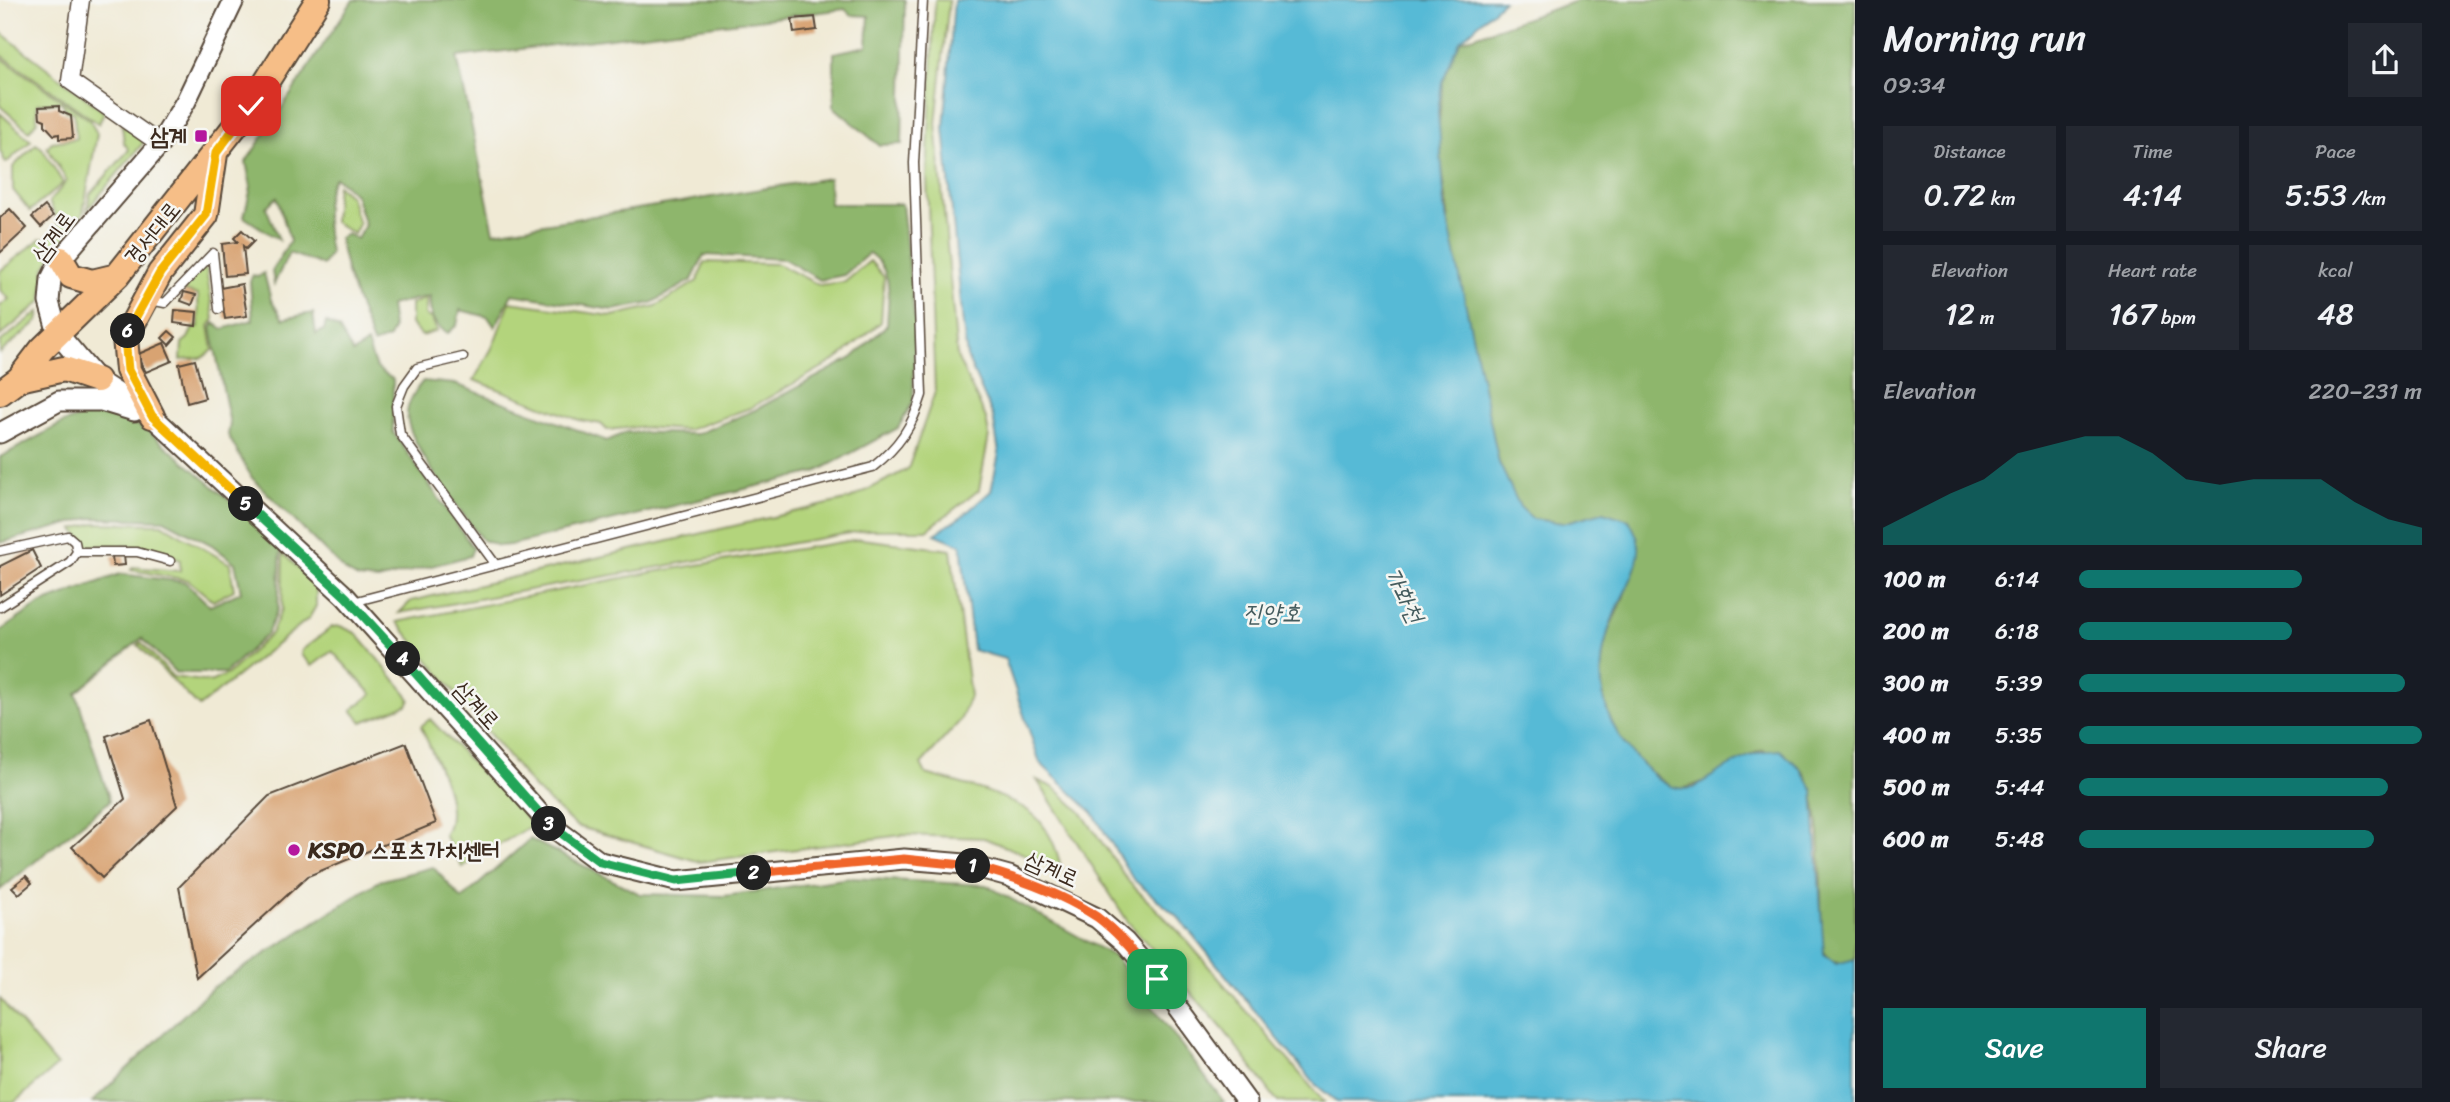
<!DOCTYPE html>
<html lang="en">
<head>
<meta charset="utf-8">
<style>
	body { margin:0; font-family:Sriracha,"Poor Story",sans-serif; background:#242831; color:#f1f3f6; height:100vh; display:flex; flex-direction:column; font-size:26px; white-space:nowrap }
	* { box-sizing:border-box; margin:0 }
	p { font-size:23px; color:#9ea1a6 }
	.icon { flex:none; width:38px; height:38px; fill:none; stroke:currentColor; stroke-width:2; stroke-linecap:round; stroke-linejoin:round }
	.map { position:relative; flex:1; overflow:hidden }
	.drawer { display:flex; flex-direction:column; background:#171b24; width:595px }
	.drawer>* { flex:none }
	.pin { position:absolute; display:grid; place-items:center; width:60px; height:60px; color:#fff; margin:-30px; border-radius:14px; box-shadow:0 4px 10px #0006 }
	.km { position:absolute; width:35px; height:35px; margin:-18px; border-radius:50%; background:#222; color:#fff; font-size:19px; line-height:35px; text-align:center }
	.round { display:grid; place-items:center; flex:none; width:74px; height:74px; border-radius:0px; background:#242831 }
	.summary { display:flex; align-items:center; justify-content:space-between; height:119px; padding:0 28px }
	h1 { font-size:38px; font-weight:600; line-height:52px }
	.metrics { display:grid; grid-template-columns:repeat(3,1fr); gap:10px; height:119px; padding:7px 28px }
	.metrics div { display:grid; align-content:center; border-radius:0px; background:#242831; text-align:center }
	.metrics b { font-size:30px; font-weight:600 }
	.metrics small { font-size:19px; font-weight:400 }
	.metrics p { font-size:19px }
	.chart { height:196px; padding:14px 28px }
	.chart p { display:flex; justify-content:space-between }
	.chart svg { width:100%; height:126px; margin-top:7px; fill:#0f766e; opacity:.7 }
	.action { display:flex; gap:14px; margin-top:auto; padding:14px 28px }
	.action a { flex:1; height:80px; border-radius:0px; background:#0f766e; color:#fff; font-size:28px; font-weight:600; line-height:80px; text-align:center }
	.action a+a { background:#242831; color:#f1f3f6 }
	ul { padding:0 28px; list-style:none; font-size:23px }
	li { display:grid; grid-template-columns:112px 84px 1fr; align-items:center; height:52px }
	li i { height:18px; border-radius:9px; background:#0f766e }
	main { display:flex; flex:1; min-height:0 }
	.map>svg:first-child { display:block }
	.green { fill:#b3d47c; stroke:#777f4d; stroke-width:2 }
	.forest { fill:#8eb66c; stroke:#647045; stroke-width:2 }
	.water { fill:#57bad6; stroke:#49727a; stroke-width:2 }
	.building { fill:#d8a372 }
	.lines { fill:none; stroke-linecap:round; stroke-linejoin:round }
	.service-casing { stroke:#564739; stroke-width:11 }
	.minor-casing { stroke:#564739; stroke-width:19 }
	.tertiary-casing { stroke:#564739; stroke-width:23 }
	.primary-casing { stroke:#564739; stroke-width:28 }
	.service { stroke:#fff; stroke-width:8 }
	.minor { stroke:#fff; stroke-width:16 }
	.tertiary { stroke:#fff; stroke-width:19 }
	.primary { stroke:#f6be87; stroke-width:24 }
	.split-1-casing { stroke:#fff; stroke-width:14 }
	.split-2-casing { stroke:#fff; stroke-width:14 }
	.split-3-casing { stroke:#fff; stroke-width:14 }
	.split-4-casing { stroke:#fff; stroke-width:14 }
	.split-5-casing { stroke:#fff; stroke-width:14 }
	.split-6-casing { stroke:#fff; stroke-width:14 }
	.split-7-casing { stroke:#fff; stroke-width:14 }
	.split-1 { stroke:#f0652b; stroke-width:9 }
	.split-2 { stroke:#f0652b; stroke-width:9 }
	.split-3 { stroke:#22a559; stroke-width:9 }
	.split-4 { stroke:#22a559; stroke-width:9 }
	.split-5 { stroke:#22a559; stroke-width:9 }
	.split-6 { stroke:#f5b400; stroke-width:9 }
	.split-7 { stroke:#f5b400; stroke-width:9 }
	.poi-dot { fill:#b5179e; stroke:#f6f6f2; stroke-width:2.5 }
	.labels { text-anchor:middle; stroke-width:5; stroke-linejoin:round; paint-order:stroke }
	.poi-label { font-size:23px; font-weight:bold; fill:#3b2a1e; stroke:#f6f6f2; text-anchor:end }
	.street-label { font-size:23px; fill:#3b2a1e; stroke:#f6f6f2 }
	.water-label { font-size:24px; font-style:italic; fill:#455c5e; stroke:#f6f6f2 }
</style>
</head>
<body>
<main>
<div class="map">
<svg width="1855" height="1102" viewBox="0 0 1855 1102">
	<rect width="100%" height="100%" fill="#f6f6f2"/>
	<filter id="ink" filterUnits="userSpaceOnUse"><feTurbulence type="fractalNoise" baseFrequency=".0143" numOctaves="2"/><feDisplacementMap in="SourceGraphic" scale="14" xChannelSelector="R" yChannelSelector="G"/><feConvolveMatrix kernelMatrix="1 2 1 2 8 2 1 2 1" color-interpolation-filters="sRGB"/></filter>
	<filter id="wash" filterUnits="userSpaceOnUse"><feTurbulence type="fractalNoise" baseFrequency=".00686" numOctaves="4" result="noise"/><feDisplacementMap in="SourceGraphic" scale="28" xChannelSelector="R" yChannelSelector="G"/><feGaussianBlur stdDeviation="1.57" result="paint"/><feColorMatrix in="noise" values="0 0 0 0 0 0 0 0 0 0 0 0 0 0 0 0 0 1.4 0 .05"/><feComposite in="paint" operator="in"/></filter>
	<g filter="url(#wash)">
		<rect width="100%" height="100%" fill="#f0ead5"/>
		<path class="green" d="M935 0H949L936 123 957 357 986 418 989 435 979 490 927 530H867L399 613 411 601 850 499 908 469 935 392 927 177Z
			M0 32 104 112 99 124 0 54Z
			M0 57 90 120 97 134 83 213 45 267 42 301 0 336V306L9 299 0 290V271L40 239 47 238 59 223 49 202 67 181 47 147 52 142 76 139 74 113 66 111 62 102 37 104V121L29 131 0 106Z
			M0 113 31 141 6 163 0 151Z
			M122 125 145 138 144 142 87 210 90 194 129 150 124 143Z
			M36 144 42 148 63 183 30 211 13 190V167Z
			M337 185 350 196 359 224 354 234 334 222Z
			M870 261 884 277 881 322 837 359 750 408 688 430 637 427 607 430 601 424 579 420 474 380 492 348 510 302 612 316 656 306 697 281 705 262 778 264 819 285 845 282Z
			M202 267 206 268 214 319 209 326 213 350 202 358 181 360 182 343 188 338 193 328 199 327 198 295 182 290Z
			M427 298 425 315 432 319 437 331 422 336 411 324V304Z
			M40 311 38 321 0 353V342Z
			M94 523 162 524 230 564 234 590 213 601 188 580 131 570 133 567 180 571V560C151 544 119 545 86 546L74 529Z
			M861 539 951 550 970 696 960 721 921 764 926 774C958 783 1003 793 1030 812 1047 824 1058 850 1061 869L984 838 902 835 700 862 576 826 535 789 397 622 653 572Z
			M283 553 316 586V606L309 618 199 707 138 645 141 642 173 677 210 682 228 674 271 634 282 609Z
			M340 626 356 633 407 694 410 700 407 705 362 722 352 710 372 694 332 651 312 666 301 655 302 650 332 627Z
			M430 719 485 777 494 778 532 825 462 867 444 835C463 805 433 757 421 726Z
			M1037 780 1055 788 1081 812 1129 882 1181 934 1324 1102H1278L1223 1029 1128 922Z
			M0 999 57 1066 15 1102H0Z"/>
		<path class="forest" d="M353 0H905L902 144 879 145 834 107V53L867 46 869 16 851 15 845 9 457 57 494 232 829 178 830 204H902L915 323 913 402 898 428 816 472 510 545 499 546 482 540C463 513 408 445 407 415 407 403 416 389 423 381L455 384 607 441 627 432 697 434 755 410 852 358 887 325C888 297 895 271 869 253L844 275 820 280 784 259 704 255 692 280 651 303 613 310 512 294 495 327 488 317 460 310 457 325 448 333C432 326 429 312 430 296L390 305 393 329 389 338 373 344 347 273 339 238 347 234 357 239 365 225 355 194 335 177C321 196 326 231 330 253L323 265 289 253 274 284 272 271 290 241 277 197 266 207 279 240 244 217 251 187 246 162Z
			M1579 0H1855V959L1844 963 1832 962 1822 949C1819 907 1827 799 1801 769 1793 761 1774 755 1763 750 1734 760 1702 790 1674 789 1617 752 1588 703 1607 635 1612 618 1625 601 1627 585 1630 564 1628 542 1629 520L1603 512 1563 523 1533 519 1520 508 1499 463 1452 245 1438 137 1442 82 1460 41Z
			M264 273 271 300 283 319 313 313 316 334 324 330 326 322 339 329 353 353 367 343C376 366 370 366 393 379V432L473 548 470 556 378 580 358 578 344 570 252 478 228 435 230 424 211 328 214 323 223 329 253 320 250 281 253 275 258 277Z
			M96 412 125 419 147 430 281 544 278 609 267 634 225 673H176L142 638 76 693 110 801 0 890V631L40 604 120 574 185 582 210 606 241 592 235 563 212 545 164 520 90 518 0 543V457L63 423Z
			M530 839 640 894 724 896 850 878 986 885 1115 957 1224 1102H92L212 988 379 881 433 867 462 899Z"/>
		<path class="water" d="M954 0H1504L1460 41 1442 82 1438 112 1445 206 1499 463 1520 507 1533 519 1563 523 1603 512 1629 520C1634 530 1640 539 1639 551 1638 568 1626 590 1618 606 1591 665 1595 718 1642 764 1657 779 1670 792 1693 788 1721 771 1746 751 1780 750L1800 768 1813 790 1824 954 1836 964 1855 959V1102H1337L1315 1084 1178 917 1133 879 1093 813 1040 763 1005 659 973 650 961 545 935 534 965 514 991 491 999 453 993 416 967 357 963 325 944 128Z"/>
		<g id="blocks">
			<path class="building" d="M815 17 817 30 794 33 792 19Z
				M59 106V111L71 116 73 138 59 139V134L54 135 45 125V120L40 118 39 107Z
				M45 206 53 216 41 227 32 217Z
				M10 209 27 228 0 253V218Z
				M242 230 254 241 246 249 243 246 246 274 225 276 222 244 238 242 234 238Z
				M242 284 247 316 225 319 220 288Z
				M184 292 196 295 192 305 181 301Z
				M175 310 197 312 196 326 174 323Z
				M169 331 176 337 169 345 162 338Z
				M164 343 172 361 146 372 136 355Z
				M195 360 205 398 187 403 179 364Z
				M32 550 41 568 0 595V566Z
				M124 555 125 565 113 566 112 556Z
				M151 720 177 806 102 878 72 847 125 799 106 736Z
				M406 743 436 823 308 876 197 978 179 887 269 796Z
				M26 876 32 883 19 894 12 887Z"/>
		</g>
	</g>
	<g filter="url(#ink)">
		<use href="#blocks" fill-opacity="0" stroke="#564739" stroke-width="2"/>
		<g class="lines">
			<g class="service-casing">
				<path id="service" d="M150 300 165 303 213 253 219 309
					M463 357 417 368 404 386 396 406 400 434 496 565
					M0 551 68 536 75 542 77 552 70 562 0 607
					M77 552H137L170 561
					M353 602 873 467C899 446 912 427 922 395L914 163 923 0"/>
			</g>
			<g class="minor-casing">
				<path id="minor" d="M81 0 70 81 160 144"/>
			</g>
			<g class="tertiary-casing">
				<path id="tertiary" d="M234 0 186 101 160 144 61 259 51 279 49 302 58 334 97 380 152 416 345 596 550 825 600 862 676 881 904 859 965 864 1009 876 1097 918 1125 942 1157 979 1247 1102
					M0 433 59 401H101L134 411"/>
			</g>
			<g class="primary-casing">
				<path id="primary" d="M61 259 71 276 92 282 117 276
					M19 379 64 369 97 380
					M0 393 19 379 42 349 117 276 251 106 318 0
					M152 416 128 370 125 338 160 273 206 215 215 154"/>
			</g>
			<use href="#service" class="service"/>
			<use href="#minor" class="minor"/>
			<use href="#tertiary" class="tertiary"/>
			<use href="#primary" class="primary"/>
		</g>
	</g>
	<g class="lines" filter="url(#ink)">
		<g class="split-1-casing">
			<path id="split-1" d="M973 866C1015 877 1061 893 1097 917 1120 934 1138 957 1157 979"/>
		</g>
		<g class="split-2-casing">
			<path id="split-2" d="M754 873 904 859 973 866"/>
		</g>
		<g class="split-3-casing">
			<path id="split-3" d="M549 824 600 862 676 881 754 873"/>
		</g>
		<g class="split-4-casing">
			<path id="split-4" d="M403 659 549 824"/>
		</g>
		<g class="split-5-casing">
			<path id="split-5" d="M246 504 346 597 403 659"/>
		</g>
		<g class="split-6-casing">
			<path id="split-6" d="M128 331 125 338 128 370 152 416 246 504"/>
		</g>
		<g class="split-7-casing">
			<path id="split-7" d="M128 331 160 273 206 215 216 153 251 106"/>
		</g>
		<use href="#split-1" class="split-1"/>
		<use href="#split-2" class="split-2"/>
		<use href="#split-3" class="split-3"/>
		<use href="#split-4" class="split-4"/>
		<use href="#split-5" class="split-5"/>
		<use href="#split-6" class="split-6"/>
		<use href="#split-7" class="split-7"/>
	</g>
	<g class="poi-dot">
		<rect x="194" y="129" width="14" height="14" rx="3.5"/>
		<circle cx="294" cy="850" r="7"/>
	</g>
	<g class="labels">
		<g class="poi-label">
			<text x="187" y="144">삼계</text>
			<text x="308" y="858" text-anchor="start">KSPO 스포츠가치센터</text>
		</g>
		<g class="street-label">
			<text transform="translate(152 233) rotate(-51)" y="8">경서대로</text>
			<text transform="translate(53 236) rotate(-54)" y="8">삼계로</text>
			<text transform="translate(477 705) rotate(48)" y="8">삼계로</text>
			<text transform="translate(1052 869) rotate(24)" y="8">삼계로</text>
		</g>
		<g class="water-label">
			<text transform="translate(1404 595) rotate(63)" y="8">가화천</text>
			<text x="1272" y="621">진양호</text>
		</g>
	</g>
</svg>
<div class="pin" style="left:1157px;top:979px;background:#1e9e55"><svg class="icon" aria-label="arrive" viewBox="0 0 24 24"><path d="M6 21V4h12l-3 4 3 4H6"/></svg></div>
<div class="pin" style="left:251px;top:106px;background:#d93025"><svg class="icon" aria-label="check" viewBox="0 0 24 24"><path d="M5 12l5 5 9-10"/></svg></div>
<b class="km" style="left:973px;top:866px">1</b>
<b class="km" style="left:754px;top:873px">2</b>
<b class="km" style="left:549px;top:824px">3</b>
<b class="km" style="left:403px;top:659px">4</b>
<b class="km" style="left:246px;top:504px">5</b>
<b class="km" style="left:128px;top:331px">6</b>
</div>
<section class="drawer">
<div class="summary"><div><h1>Morning run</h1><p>09:34</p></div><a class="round"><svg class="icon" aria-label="share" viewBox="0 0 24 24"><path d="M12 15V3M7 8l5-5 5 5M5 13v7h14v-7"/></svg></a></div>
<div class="metrics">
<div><p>Distance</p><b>0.72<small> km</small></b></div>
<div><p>Time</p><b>4:14</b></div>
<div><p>Pace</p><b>5:53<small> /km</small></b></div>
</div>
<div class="metrics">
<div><p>Elevation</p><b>12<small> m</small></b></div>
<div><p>Heart rate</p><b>167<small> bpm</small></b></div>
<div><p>kcal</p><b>48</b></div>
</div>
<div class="chart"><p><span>Elevation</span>220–231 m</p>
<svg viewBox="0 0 160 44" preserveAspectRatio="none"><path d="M0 44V38L10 32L20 26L30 21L40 12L50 9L60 6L70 6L80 12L90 21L100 23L110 21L120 21L130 21L140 29L150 35L160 38V44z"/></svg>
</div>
<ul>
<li><b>100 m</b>6:14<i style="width:65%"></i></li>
<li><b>200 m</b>6:18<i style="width:62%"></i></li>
<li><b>300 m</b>5:39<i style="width:95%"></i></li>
<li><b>400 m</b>5:35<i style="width:100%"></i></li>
<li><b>500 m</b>5:44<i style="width:90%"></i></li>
<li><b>600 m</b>5:48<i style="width:86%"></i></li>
</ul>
<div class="action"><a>Save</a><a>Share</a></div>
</section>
</main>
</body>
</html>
